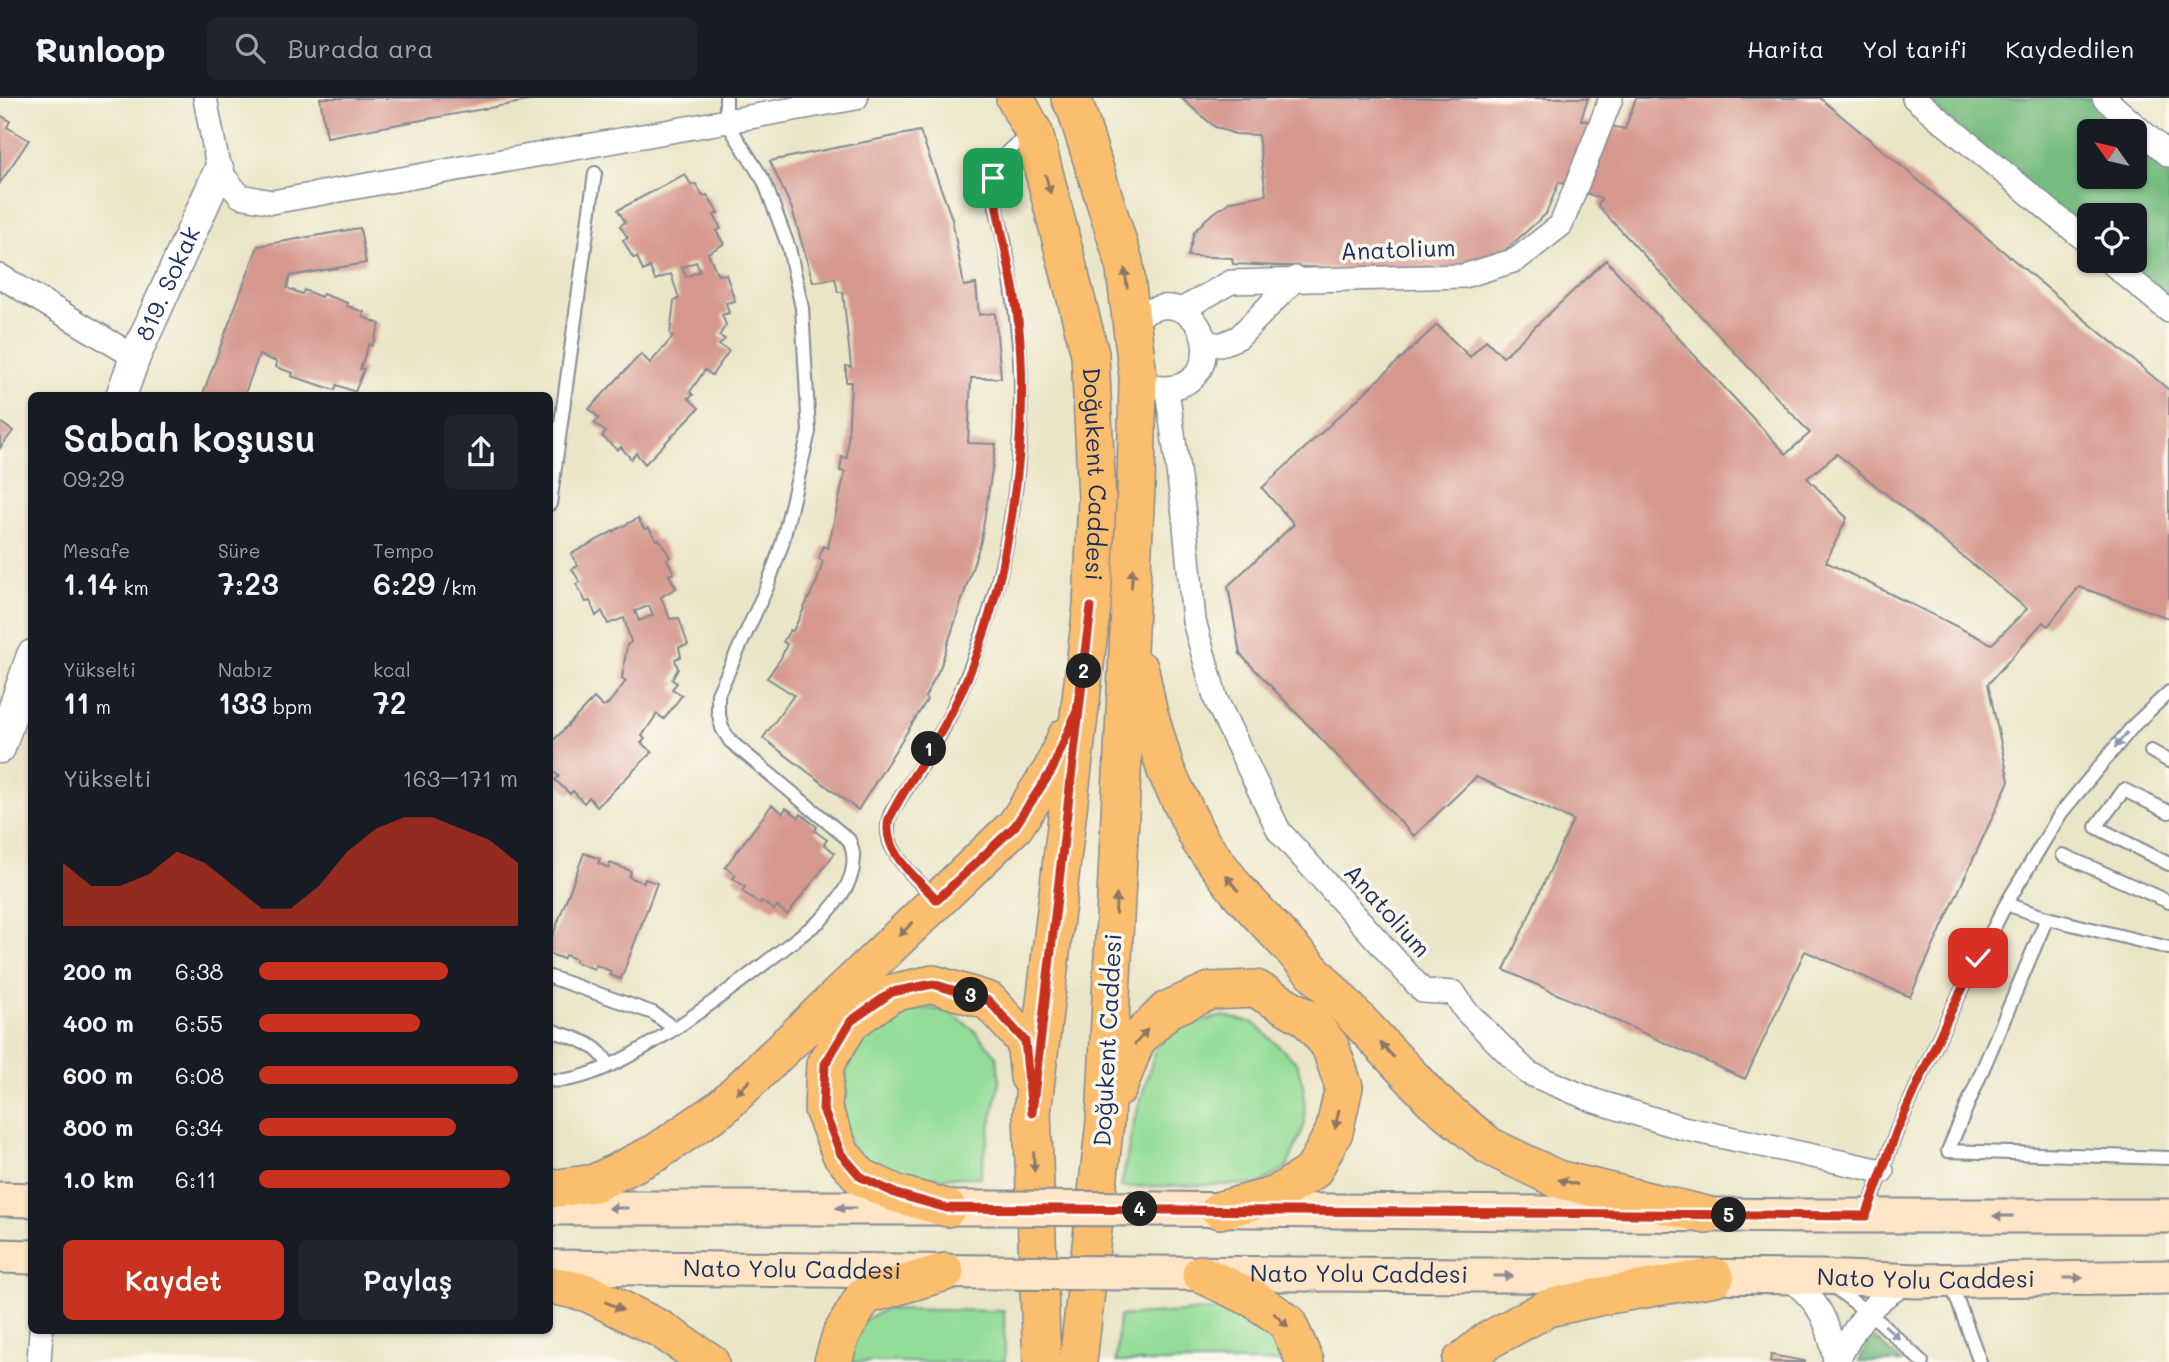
<!DOCTYPE html>
<html lang="tr">
<head>
<meta charset="utf-8">
<style>
	body { margin:0; font-family:Mali,sans-serif; background:#20242c; color:#f1f3f6; height:100vh; display:flex; flex-direction:column; font-size:26px; white-space:nowrap }
	* { box-sizing:border-box; margin:0 }
	p { font-size:23px; color:#9ea1a6 }
	.icon { flex:none; width:38px; height:38px; fill:none; stroke:currentColor; stroke-width:2; stroke-linecap:round; stroke-linejoin:round }
	.map { position:relative; flex:1; overflow:hidden }
	.drawer { position:absolute; left:28px; top:294px; width:525px; height:942px; display:flex; flex-direction:column; background:#171b24; border-radius:10px; box-shadow:0 2px 5px #0004 }
	.drawer>* { flex:none }
	.needle { width:46px; rotate:304deg }
	.controls { position:absolute; left:2077px; top:21px; display:grid; gap:14px }
	.controls a { display:grid; place-items:center; width:70px; height:70px; border-radius:10px; background:#171b24; box-shadow:0 2px 5px #0004; font-size:35px }
	.pin { position:absolute; display:grid; place-items:center; width:60px; height:60px; color:#fff; margin:-30px; border-radius:14px; box-shadow:0 4px 10px #0006 }
	.km { position:absolute; width:35px; height:35px; margin:-18px; border-radius:50%; background:#222; color:#fff; font-size:19px; line-height:35px; text-align:center }
	.round { display:grid; place-items:center; flex:none; width:74px; height:74px; border-radius:10px; background:#20242c }
	.head { display:flex; align-items:center; justify-content:space-between; height:119px; padding:0 35px }
	h1 { font-size:38px; font-weight:600; line-height:52px }
	.metrics { display:grid; grid-template-columns:repeat(3,1fr); gap:10px; height:119px; padding:7px 35px }
	.metrics div { display:grid; align-content:center }
	.metrics b { font-size:30px; font-weight:600 }
	.metrics small { font-size:19px; font-weight:400 }
	.metrics p { font-size:19px }
	.chart { height:196px; padding:14px 35px }
	.chart p { display:flex; justify-content:space-between }
	.chart svg { width:100%; height:126px; margin-top:7px; fill:#c8321e; opacity:.7 }
	.cta { display:flex; gap:14px; margin-top:auto; padding:14px 35px }
	.cta a { flex:1; height:80px; border-radius:10px; background:#c8321e; color:#fff; font-size:28px; font-weight:600; line-height:80px; text-align:center }
	.cta a+a { background:#20242c; color:#f1f3f6 }
	ul { padding:0 35px; list-style:none; font-size:23px }
	li { display:grid; grid-template-columns:112px 84px 1fr; align-items:center; height:52px }
	li i { height:18px; border-radius:9px; background:#c8321e }
	header { display:flex; align-items:center; gap:42px; box-sizing:border-box; height:98px; padding:0 35px; background:#171b24; border-bottom:2px solid #363941 }
	header strong { font-size:33px }
	nav { display:flex; gap:38px; margin-inline-start:auto; font-size:24px }
	.search { width:490px; height:63px; background:#20242c; display:flex; align-items:center; gap:18px; box-sizing:border-box; padding:0 24px; border-radius:10px; color:#9ea1a6; font-size:26px }
	.map>svg:first-child { display:block }
	.green { fill:#94dd98; stroke:#58867b; stroke-width:2 }
	.forest { fill:#77bc80; stroke:#49766f; stroke-width:2; fill-rule:evenodd }
	.building { fill:#d5978e; fill-rule:evenodd }
	.lines { fill:none; stroke-linecap:round; stroke-linejoin:round }
	.service-casing { stroke:#838a92; stroke-width:16 }
	.minor-casing { stroke:#838a92; stroke-width:26 }
	.tertiary-casing { stroke:#838a92; stroke-width:33 }
	.secondary-casing { stroke:#838a92; stroke-width:37 }
	.primary-casing { stroke:#838a92; stroke-width:40 }
	.service { stroke:#fff; stroke-width:12 }
	.minor { stroke:#fff; stroke-width:23 }
	.tertiary { stroke:#fff; stroke-width:30 }
	.secondary { stroke:#fde5c5; stroke-width:33 }
	.primary { stroke:#fbbe6e; stroke-width:37 }
	.secondary-bridge-casing { stroke:#838a92; stroke-width:37; stroke-linecap:butt }
	.secondary-bridge { stroke:#fde5c5; stroke-width:33 }
	.oneway { fill:#8b7666 }
	.oneway2 { fill:#8d97ae }
	.oneway3 { fill:#8c8a92 }
	.route-casing { stroke:#fff; stroke-width:14 }
	.route { stroke:#c8321e; stroke-width:9 }
	.labels { text-anchor:middle; stroke-width:7; stroke-linejoin:round; paint-order:stroke }
	.street-label { font-size:24px; fill:#1b2f5e; stroke:#fbf7ec }
</style>
</head>
<body>
<header>
<strong>Runloop</strong>
<div class="search"><svg class="icon" aria-label="search" viewBox="0 0 24 24"><circle cx="10" cy="10" r="6"/><path d="M15 15l6 6"/></svg>Burada ara</div>
<nav><a>Harita</a><a>Yol tarifi</a><a>Kaydedilen</a></nav>
</header>
<div class="map">
<svg width="2169" height="1264" viewBox="0 0 2169 1264">
	<rect width="100%" height="100%" fill="#fbf7ec"/>
	<filter id="ink" filterUnits="userSpaceOnUse"><feTurbulence type="fractalNoise" baseFrequency=".0143" numOctaves="2"/><feDisplacementMap in="SourceGraphic" scale="14" xChannelSelector="R" yChannelSelector="G"/><feConvolveMatrix kernelMatrix="1 2 1 2 8 2 1 2 1" color-interpolation-filters="sRGB"/></filter>
	<filter id="wash" filterUnits="userSpaceOnUse"><feTurbulence type="fractalNoise" baseFrequency=".00686" numOctaves="4" result="noise"/><feDisplacementMap in="SourceGraphic" scale="28" xChannelSelector="R" yChannelSelector="G"/><feGaussianBlur stdDeviation="1.57" result="paint"/><feColorMatrix in="noise" values="0 0 0 0 0 0 0 0 0 0 0 0 0 0 0 0 0 1.4 0 .05"/><feComposite in="paint" operator="in"/></filter>
	<g filter="url(#wash)">
		<rect width="100%" height="100%" fill="#ebe5c7"/>
		<path class="green" d="M923 910 947 913 973 931 996 957 1000 982 980 1079 888 1080C877 1070 860 1060 852 1048 845 1037 843 1018 843 1006 840 948 871 924 923 910Z
			M1223 918 1254 925 1297 965 1304 991 1305 1026 1287 1069 1260 1086 1121 1089 1134 1023 1157 948 1179 929Z
			M885 1211 1004 1213 1005 1264H844L857 1227Z
			M1231 1211 1268 1222 1286 1264H1116L1119 1218Z"/>
		<path class="forest" d="M1914 0H2104L2169 57V213L2109 163H2135V117H2090L2089 146ZM2090 33H2135V79H2090Z
			M1875 1240 1901 1264H1859L1865 1249Z"/>
		<g id="blocks">
			<path class="building" d="M320 0H538L539 1 327 39Z
				M1181 0H1588L1581 22 1625 31 1636 0H1820L2169 292V520L2079 489 2048 528 2043 524 1988 586 2009 683 1910 899 1805 853 1745 981 1504 872 1573 722 1476 679 1414 738 1240 556 1228 488 1294 426 1262 390 1437 227 1470 259 1486 242 1503 259 1606 162 1786 356 1810 335 1598 108 1601 101 1559 84 1546 116 1502 155 1464 171 1377 172 1233 166 1232 160 1188 158 1194 134 1207 120 1231 103 1266 97 1258 37 1235 36 1215 29ZM1837 356 2027 511 1992 546 1826 464 1847 420 1807 380Z
				M0 17 10 23 7 29 29 42 0 85Z
				M920 33 952 121 964 188 976 186 979 217 995 215 1001 280H971L968 345 996 346 981 443 940 570 925 599 927 602 858 712 763 640 794 597 767 580 781 560 787 546 783 544 790 532 793 533 817 483 823 463 819 461 823 448 828 450 845 374 840 373 842 359 847 360 851 284H846V268L851 269 843 194H838L835 180 813 184 792 111 770 63Z
				M685 76 691 87 696 86 703 98 707 97 718 115 714 117 721 131 716 133 724 146 708 155 718 177 726 176 735 203 726 205 729 215 722 217 726 227 719 238 725 241 719 247 729 253 712 277 705 272 690 294 693 297 688 300 699 310 645 366 636 355 631 361 621 349 617 352 602 338 606 334 594 325 599 320 589 311 641 256 650 265 673 239 670 236 674 203 679 200 671 176 655 182 650 169 643 173 637 159 633 160 623 142 628 140 620 128 625 124 618 112ZM696 164 700 173 686 179 682 169Z
				M360 130 366 165 290 178 287 190 302 196 304 192 321 199 323 196 347 205V208L364 214 363 219 380 226 372 248 369 246 360 271H364L355 294 337 287 335 292 291 278 293 275 276 269 277 264 259 257 244 298H202L258 148Z
				M0 324 13 333 0 350Z
				M638 420 644 431 649 430 656 442 659 441 670 459 667 461 674 475 669 477 676 490 661 499 670 521 679 520 688 547 679 549 681 559 675 561 678 571 672 582 677 585 672 591 682 597 664 621 657 616 642 638 645 641 641 645 652 654 597 709 589 699 584 705 573 693 570 696 555 682 559 678 550 671V646L594 600 603 609 608 606 626 583 622 580 627 547 631 544 624 520 608 526 602 513 596 518 590 503 586 504 576 486 580 484 572 471 578 468 571 456ZM649 508 653 517 639 523 635 513Z
				M772 707 783 715 786 710 799 719 801 716 817 729 815 733 827 742 824 746 835 755 787 817 777 808 774 812 761 803 760 806 742 793 745 789 733 780 736 777 725 769Z
				M584 755 600 761 598 765 609 770 610 765 631 773 629 779 644 785 645 781 657 785 621 881 609 877 611 873 596 867 594 871 575 864 576 861 565 857 563 861 550 856V845Z
				M1771 1257 1805 1263V1264H1770Z"/>
		</g>
	</g>
	<g filter="url(#ink)">
		<use href="#blocks" fill-opacity="0" stroke="#838a92" stroke-width="2"/>
		<g class="lines">
			<g class="service-casing">
				<path id="service" d="M550 406 595 75
					M2151 653 2169 663
					M2169 714 2124 692 2096 729 2169 766
					M2063 757 2169 804
					M934 800C913 776 875 748 892 713 912 681 936 648 952 613 998 515 1022 402 1021 294 1021 244 1014 196 1005 147 1002 129 990 96 993 79 997 60 1015 45 1031 37
					M2006 806 2047 820 2169 850
					M2047 820 1948 1053 2169 1060
					M550 879 653 915 675 931
					M550 932C573 940 598 944 609 968
					M550 982C614 992 767 862 821 822 842 799 863 773 849 742L730 643 722 630 718 613V596L767 489 782 446 809 334 802 210 789 150 764 83 726 23V0
					M1867 1116 1897 1032 1951 913 2006 806 2061 715 2134 627 2169 594
					M1951 1185 1980 1264
					M1834 1189 1881 1225 1922 1264"/>
			</g>
			<g class="minor-casing">
				<path id="minor" d="M205 0 219 73 240 98 272 104 856 0
					M1914 0 2090 146
					M2104 0 2169 57
					M2109 163 2169 213
					M0 178 135 259
					M1181 212 1231 184 1464 178 1516 162 1561 127 1611 0
					M1131 221C1140 217 1152 210 1162 209 1217 205 1223 300 1154 289
					M1204 243 1220 247 1239 239 1296 180
					M1167 291 1184 417 1194 523 1216 602 1279 733 1423 893 1454 895 1465 912 1528 975 1595 1003 1683 1030 1882 1073
					M1787 1179C1820 1203 1829 1224 1835 1264
					M39 1264 41 1232
					M1837 1264C1856 1226 1871 1202 1910 1183"/>
			</g>
			<g class="tertiary-casing">
				<g id="tertiary">
					<path id="s1" d="M121 298 135 259 219 73"/>
					<path d="M0 650 32 557"/>
				</g>
			</g>
			<g class="secondary-casing">
				<g id="secondary">
					<path d="M0 1101 32 1102"/>
					<path d="M550 1110H987"/>
					<path d="M1155 1111 1809 1118H2169"/>
					<path d="M0 1158 32 1159"/>
					<path id="s2" d="M550 1169 987 1174"/>
					<path id="s3" d="M1140 1175 1819 1179 1918 1183 2169 1179"/>
				</g>
			</g>
			<g class="primary-casing">
				<g id="primary">
					<path id="s4" d="M1015 0 1034 35 1090 256 1097 401 1092 508 1032 1015 1042 1264"/>
					<path d="M1070 0 1076 11 1124 164 1138 278 1136 389 1105 1024 1078 1264"/>
					<path d="M1140 572 1148 612 1166 673 1200 743 1237 792 1433 1002 1489 1048 1557 1081 1706 1117"/>
					<path d="M1118 990 1136 943 1167 912 1210 893 1256 891 1307 920 1330 948 1344 989 1334 1034 1313 1073 1276 1097 1220 1112"/>
					<path d="M550 1091 595 1085 657 1054 721 1010 1015 728 1052 672 1066 639"/>
					<path d="M947 1110 897 1096 861 1079 841 1056 823 1011 825 966 851 924 892 895 933 886 989 903 1025 943 1029 979"/>
					<path d="M1201 1176 1254 1201 1287 1224 1305 1264"/>
					<path d="M550 1187 588 1195 660 1231 710 1264"/>
					<path d="M833 1264 841 1237 864 1198 945 1174"/>
					<path d="M1461 1264 1487 1243 1548 1210 1603 1198 1715 1179"/>
				</g>
			</g>
			<use href="#service" class="service"/>
			<use href="#minor" class="minor"/>
			<use href="#tertiary" class="tertiary"/>
			<use href="#secondary" class="secondary"/>
			<use href="#primary" class="primary"/>
			<g class="secondary-bridge-casing">
				<path id="secondary-bridge" d="M987 1110 1155 1111
					M987 1174 1140 1175"/>
			</g>
			<use href="#secondary-bridge" class="secondary-bridge"/>
		</g>
		<defs><path id="oneway-solid" d="M-6-.8H1V-3.2L6.5 0L1 3.2V.8H-6Z" transform="scale(1.75)"/></defs>
		<g class="oneway">
			<use href="#oneway-solid" transform="translate(1048 86) rotate(75)"/>
			<use href="#oneway-solid" transform="translate(1126 180) rotate(-97)"/>
			<use href="#oneway-solid" transform="translate(1132 480) rotate(-87)"/>
			<use href="#oneway-solid" transform="translate(1232 785) rotate(-128)"/>
			<use href="#oneway-solid" transform="translate(1116 806) rotate(-87)"/>
			<use href="#oneway-solid" transform="translate(906 831) rotate(136)"/>
			<use href="#oneway-solid" transform="translate(1141 939) rotate(-50)"/>
			<use href="#oneway-solid" transform="translate(1387 952) rotate(-133)"/>
			<use href="#oneway-solid" transform="translate(743 989) rotate(136)"/>
			<use href="#oneway-solid" transform="translate(1337 1021) rotate(102)"/>
			<use href="#oneway-solid" transform="translate(1034 1064) rotate(88)"/>
			<use href="#oneway-solid" transform="translate(1568 1084) rotate(-165)"/>
			<use href="#oneway-solid" transform="translate(614 1208) rotate(26)"/>
			<use href="#oneway-solid" transform="translate(1281 1222) rotate(43)"/>
		</g>
		<g class="oneway2">
			<use href="#oneway-solid" transform="translate(2121 642) rotate(129)"/>
			<use href="#oneway-solid" transform="translate(1892 1234) rotate(43)"/>
		</g>
		<g class="oneway3">
			<use href="#oneway-solid" transform="translate(618 1110) rotate(180)"/>
			<use href="#oneway-solid" transform="translate(846 1110) rotate(180)"/>
			<use href="#oneway-solid" transform="translate(2003 1118) rotate(180)"/>
			<use href="#oneway-solid" transform="translate(1503 1178)"/>
			<use href="#oneway-solid" transform="translate(2073 1180)"/>
		</g>
	</g>
	<g class="lines" filter="url(#ink)">
		<g class="route-casing">
			<path id="route" d="M993 80C997 127 1013 174 1018 221 1031 344 1008 505 951 615 933 652 907 684 889 721 881 754 917 780 937 802L1015 728 1052 672 1077 613 1091 509 1032 1015 1025 943 989 903 933 886 892 894 851 923 825 966 823 1011 841 1056 861 1079 897 1096 947 1110 1866 1118 1897 1032 1951 913 1978 860"/>
		</g>
		<use href="#route" class="route"/>
	</g>
	<g class="labels">
		<g class="street-label">
			<text transform="translate(1398 152) rotate(-2)" y="8">Anatolium</text>
			<text dy="8" stroke="none"><textPath href="#s1" startOffset="122">819. Sokak</textPath></text>
			<text dy="8" stroke="none"><textPath href="#s4" startOffset="388">Doğukent Caddesi</textPath></text>
			<text transform="translate(1387 813) rotate(48)" y="8">Anatolium</text>
			<text transform="translate(1108 942) rotate(-87)" y="8">Doğukent Caddesi</text>
			<text dy="8" stroke="none"><textPath href="#s2" startOffset="242">Nato Yolu Caddesi</textPath></text>
			<text dy="8" stroke="none"><textPath href="#s3" startOffset="219">Nato Yolu Caddesi</textPath></text>
			<text dy="8" stroke="none"><textPath href="#s3" startOffset="786">Nato Yolu Caddesi</textPath></text>
		</g>
	</g>
</svg>
<div class="controls">
<a><svg class="needle" viewBox="-14 -14 28 28"><path d="M0-13l5 13h-10z" fill="#e53935"/><path d="M0 13l5-13h-10z" fill="#9ea1a6"/></svg></a>
<a><svg class="icon" aria-label="locate" viewBox="0 0 24 24"><circle cx="12" cy="12" r="6"/><path d="M12 2v4M12 18v4M2 12h4M18 12h4"/></svg></a>
</div>
<div class="pin" style="left:993px;top:80px;background:#1e9e55"><svg class="icon" aria-label="arrive" viewBox="0 0 24 24"><path d="M6 21V4h12l-3 4 3 4H6"/></svg></div>
<div class="pin" style="left:1978px;top:860px;background:#d93025"><svg class="icon" aria-label="check" viewBox="0 0 24 24"><path d="M5 12l5 5 9-10"/></svg></div>
<b class="km" style="left:929px;top:651px">1</b>
<b class="km" style="left:1084px;top:573px">2</b>
<b class="km" style="left:971px;top:897px">3</b>
<b class="km" style="left:1140px;top:1111px">4</b>
<b class="km" style="left:1729px;top:1117px">5</b>
<section class="drawer">
<div class="head"><div><h1>Sabah koşusu</h1><p>09:29</p></div><a class="round"><svg class="icon" aria-label="share" viewBox="0 0 24 24"><path d="M12 15V3M7 8l5-5 5 5M5 13v7h14v-7"/></svg></a></div>
<div class="metrics">
<div><p>Mesafe</p><b>1.14<small> km</small></b></div>
<div><p>Süre</p><b>7:23</b></div>
<div><p>Tempo</p><b>6:29<small> /km</small></b></div>
</div>
<div class="metrics">
<div><p>Yükselti</p><b>11<small> m</small></b></div>
<div><p>Nabız</p><b>133<small> bpm</small></b></div>
<div><p>kcal</p><b>72</b></div>
</div>
<div class="chart"><p><span>Yükselti</span>163–171 m</p>
<svg viewBox="0 0 160 44" preserveAspectRatio="none"><path d="M0 44V22L10 30L20 30L30 26L40 18L50 22L60 30L70 38L80 38L90 30L100 18L110 10L120 6L130 6L140 10L150 14L160 22V44z"/></svg>
</div>
<ul>
<li><b>200 m</b>6:38<i style="width:73%"></i></li>
<li><b>400 m</b>6:55<i style="width:62%"></i></li>
<li><b>600 m</b>6:08<i style="width:100%"></i></li>
<li><b>800 m</b>6:34<i style="width:76%"></i></li>
<li><b>1.0 km</b>6:11<i style="width:97%"></i></li>
</ul>
<div class="cta"><a>Kaydet</a><a>Paylaş</a></div>
</section>
</div>
</body>
</html>
